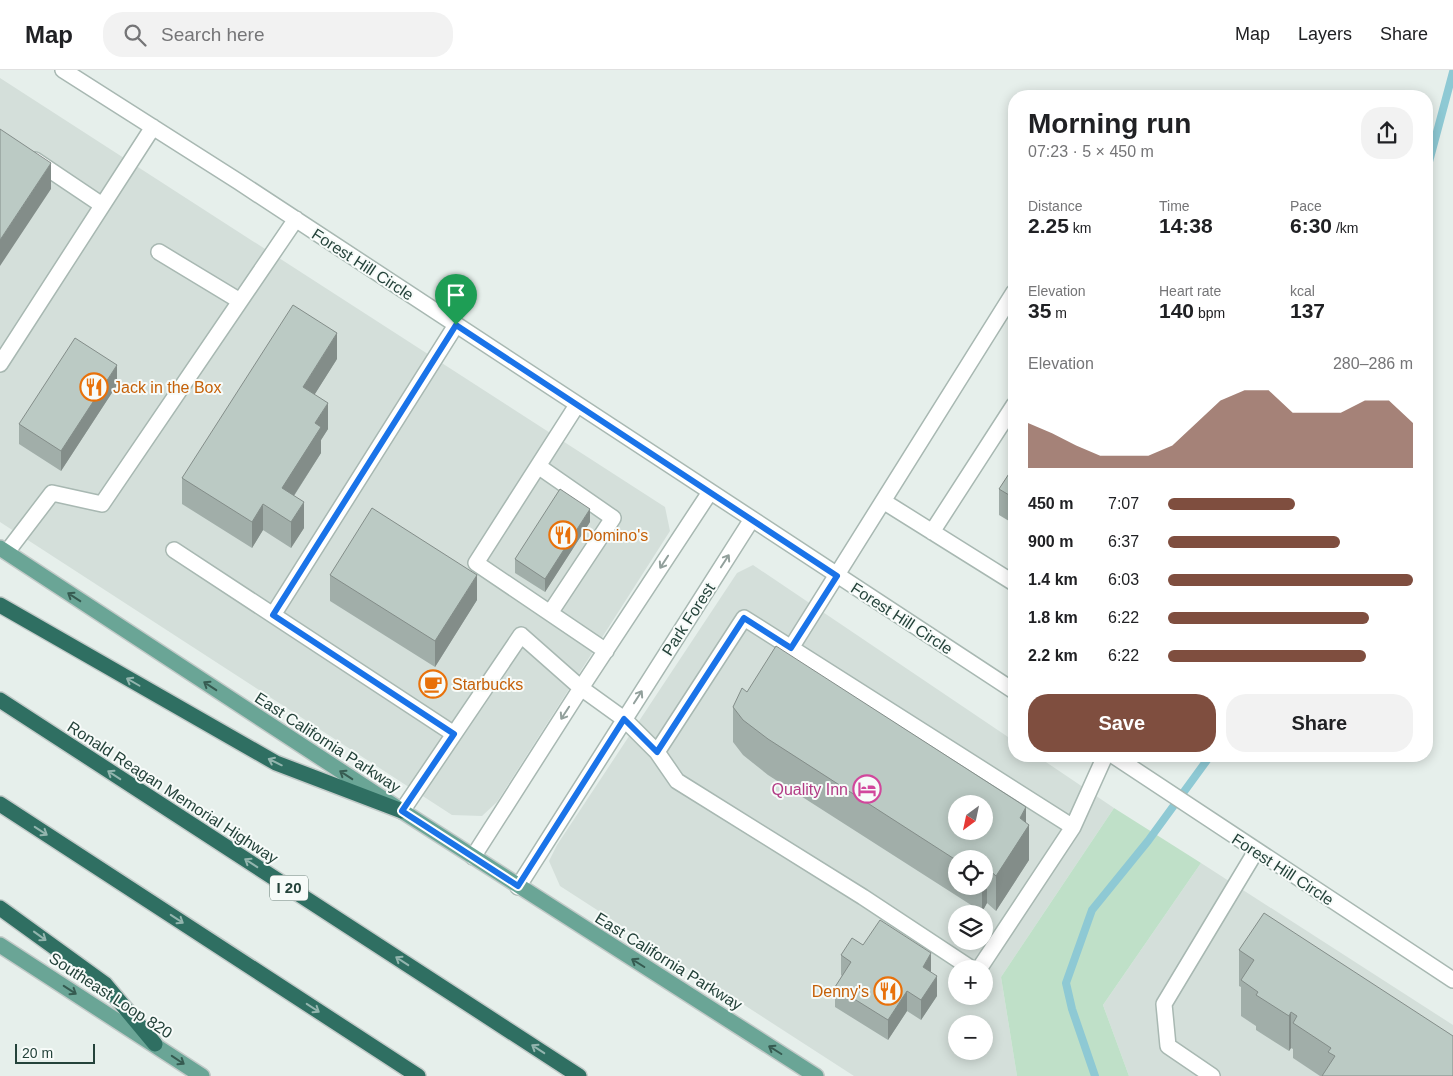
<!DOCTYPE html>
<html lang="en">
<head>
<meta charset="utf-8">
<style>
	body { margin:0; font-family:Arial,sans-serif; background:#f2f2f2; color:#202124; height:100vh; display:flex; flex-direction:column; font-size:19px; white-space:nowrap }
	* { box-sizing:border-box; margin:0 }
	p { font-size:16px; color:#757577 }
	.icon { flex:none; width:28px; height:28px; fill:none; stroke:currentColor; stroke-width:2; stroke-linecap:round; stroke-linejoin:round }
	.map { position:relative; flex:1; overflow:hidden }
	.sheet { position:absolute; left:1008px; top:20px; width:425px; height:672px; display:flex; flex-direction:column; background:#fff; border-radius:20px; box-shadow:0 2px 12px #0003 }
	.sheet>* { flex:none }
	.needle { width:32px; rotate:213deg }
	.buttons { position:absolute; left:948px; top:725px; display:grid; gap:10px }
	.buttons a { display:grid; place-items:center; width:45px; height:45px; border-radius:50%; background:#fff; box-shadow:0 2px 12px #0003; font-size:25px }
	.scale { position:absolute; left:15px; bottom:12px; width:80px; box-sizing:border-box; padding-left:5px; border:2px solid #24423a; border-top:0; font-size:14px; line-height:18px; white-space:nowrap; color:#24423a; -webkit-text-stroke:4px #f7fbf9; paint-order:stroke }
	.pin { position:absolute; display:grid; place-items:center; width:42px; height:42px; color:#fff; margin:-51px -21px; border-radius:50% 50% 50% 0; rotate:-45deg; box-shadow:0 0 5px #0007 }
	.pin .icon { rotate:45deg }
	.round { display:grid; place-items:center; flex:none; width:52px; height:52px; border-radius:20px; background:#f2f2f2 }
	.summary { display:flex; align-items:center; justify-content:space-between; height:85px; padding:0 20px }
	h1 { font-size:28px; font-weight:800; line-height:38px }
	.metrics { display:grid; grid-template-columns:repeat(3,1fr); gap:8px; height:85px; padding:5px 20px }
	.metrics div { display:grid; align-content:center }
	.metrics b { font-size:21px; font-weight:800 }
	.metrics small { font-size:14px; font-weight:400 }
	.metrics p { font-size:14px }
	.chart { height:140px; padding:10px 20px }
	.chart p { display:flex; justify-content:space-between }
	.chart svg { width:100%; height:90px; margin-top:5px; fill:#7f4e3f; opacity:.7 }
	.action { display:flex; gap:10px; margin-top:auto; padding:10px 20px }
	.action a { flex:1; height:58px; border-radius:20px; background:#7f4e3f; color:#fff; font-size:20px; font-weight:800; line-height:58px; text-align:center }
	.action a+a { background:#f2f2f2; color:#202124 }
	ul { padding:0 20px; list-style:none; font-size:16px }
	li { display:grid; grid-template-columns:80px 60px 1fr; align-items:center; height:38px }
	li i { height:12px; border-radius:6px; background:#7f4e3f }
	header { display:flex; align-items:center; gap:30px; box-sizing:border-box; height:70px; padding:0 25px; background:#fff; border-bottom:1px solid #e0e0e0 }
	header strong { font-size:24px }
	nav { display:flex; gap:28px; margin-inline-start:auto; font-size:18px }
	.search { width:350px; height:45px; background:#f2f2f2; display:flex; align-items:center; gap:12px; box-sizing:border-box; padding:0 18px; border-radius:20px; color:#757577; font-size:19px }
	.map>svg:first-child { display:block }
	.built { fill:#d4dfda; fill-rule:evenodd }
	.green { fill:#bfe0c8 }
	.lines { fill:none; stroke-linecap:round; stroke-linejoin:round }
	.stream { stroke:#8ec9d4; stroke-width:8 }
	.minor-casing { stroke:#a8b8b2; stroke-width:18 }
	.major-casing { stroke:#c2cac8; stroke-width:18 }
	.highway-casing { stroke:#c2cac8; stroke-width:18 }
	.minor { stroke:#fff; stroke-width:15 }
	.major { stroke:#6aa596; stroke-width:15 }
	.highway { stroke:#2f6f62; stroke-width:15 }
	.wall { fill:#a1aea9; fill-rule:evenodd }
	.shaded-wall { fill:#838d89 }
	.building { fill:#bbcac4; stroke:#838d89; fill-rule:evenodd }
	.oneway { stroke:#92a09c }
	.oneway2 { stroke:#365b51 }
	.oneway3 { stroke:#93b5ae }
	.route-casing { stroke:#fff; stroke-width:10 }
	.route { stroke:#1a73e8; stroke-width:6 }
	.labels { text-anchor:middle; stroke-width:4; stroke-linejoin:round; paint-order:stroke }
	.shield { fill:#f7fbf9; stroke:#637a73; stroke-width:1 }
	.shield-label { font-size:15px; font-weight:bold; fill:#24423a }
	.street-label { font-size:16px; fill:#24423a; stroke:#f7fbf9 }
	.food-label { font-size:16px; fill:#c56008; stroke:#f7fbf9; text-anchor:start }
	.hotel-label { font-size:16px; fill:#b23c85; stroke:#f7fbf9; text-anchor:end }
</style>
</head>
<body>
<header>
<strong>Map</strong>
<div class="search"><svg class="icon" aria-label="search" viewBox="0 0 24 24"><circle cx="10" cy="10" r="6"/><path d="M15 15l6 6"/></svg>Search here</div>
<nav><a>Map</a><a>Layers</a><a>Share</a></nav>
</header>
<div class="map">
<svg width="1453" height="1006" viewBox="0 0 1453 1006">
	<rect width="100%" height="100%" fill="#e6efeb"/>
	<path class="built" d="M0 8 665 437 670 461 497 732 482 746 452 745 0 452Z
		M753 495 1014 671V686H1037L1114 738 1001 907 1017 1006H854L560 816 549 791 557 775 737 503ZM956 734H984V761H956ZM956 789H984V816H956ZM956 844H984V871H956ZM956 899H984V926H956ZM956 954H984V981H956Z
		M1201 793 1453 955V1006H1129L1103 935Z"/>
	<path class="green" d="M1114 738 1201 793 1103 935 1129 1006H1017L1001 907Z"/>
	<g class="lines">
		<path class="stream" d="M1426 103 1453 2
			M1095 1006 1072 939 1066 913 1092 840 1148 771 1210 686"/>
		<g class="minor-casing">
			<path id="minor" d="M63 0 239 112 1014 621
				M35 90 102 135
				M159 182 240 231
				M0 294 153 57
				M577 335 476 493 606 581
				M538 396 613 448 550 543
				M883 431 1014 513
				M932 462 1014 335
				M174 480 454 664
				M7 482 52 423 102 434 296 149
				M273 545 456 255
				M791 578 1014 222
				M657 682 744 548 1073 757
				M1114 686 1453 910
				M402 741 521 565 581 618 624 649 657 682 677 711 863 827 972 899
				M473 787 581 618 710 422
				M518 817 752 449
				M979 899 1073 757 1105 686
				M1212 1006 1168 976 1164 934 1256 781"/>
		</g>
		<g class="major-casing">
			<path id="major" d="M0 478 402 741 816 1006
				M0 875 202 1006"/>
		</g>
		<g class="highway-casing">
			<path id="highway" d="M0 535 276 693 402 741
				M0 630 579 1006
				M0 734 418 1006
				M0 838 105 914 155 974"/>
		</g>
		<use href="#minor" class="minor"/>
		<use href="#major" class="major"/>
		<use href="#highway" class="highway"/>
	</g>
	<path class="wall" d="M337 289 314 325 328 359 321 370V383L294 426 304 458 291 478 263 460 252 478 182 434V408Z
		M117 315 61 401 19 374V354Z
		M1014 396V454L999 445V419Z
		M590 452 545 522 515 503V489Z
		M330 505 477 530 435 597 330 531Z
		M747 622 1026 753 1029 790 996 841 987 833 982 842 768 705 743 685 733 672V637ZM956 789H984V816H956Z
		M863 875 931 902 937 926 921 950 907 941 888 970 835 937V917L842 906 841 905V885Z
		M1239 880 1453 1006H1320L1293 988V979L1291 978 1289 981 1256 960V956L1241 946V917L1239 916Z"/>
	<path class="shaded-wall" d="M51 93V119L0 196V170Z
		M337 263V289L303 343V317Z
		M117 295V315L61 401V381Z
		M328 333V359L321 370V383L282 444V418L315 353Z
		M304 432V458L291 478V452Z
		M263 434V460L252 478V452Z
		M590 439V452L545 522V509Z
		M477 505V530L435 597V571Z
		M1026 737V759L1029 755V790L996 841V806L1020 748Z
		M987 798V833L982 842V816H984V803Z
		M931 883V903L923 897Z
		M937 906V926L921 950V930Z
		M907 921V941L888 970V950Z
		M1291 942V978L1289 981V946Z"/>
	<path class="building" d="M0 59 51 93 0 170Z
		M293 235 337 263 303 317 328 333 315 353 321 357 282 418 304 432 291 452 263 434 252 452 182 408Z
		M75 268 117 295 61 381 19 354Z
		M1014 396V428L999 419Z
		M560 419 590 439 545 509 515 489Z
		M372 438 477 505 435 571 330 505Z
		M776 576 1026 737 1020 748 1029 755 996 806 987 798 984 803V789H956V790L768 669 743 650 733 637 742 618 747 622ZM956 734H984V761H956Z
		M1264 843 1453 966V1006H1322L1335 986 1328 982 1331 978 1293 953 1297 946 1291 942 1289 946 1256 925 1258 922 1241 910 1254 890 1239 880Z
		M880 850 931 883 923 897 937 906 921 930 907 921 888 950 835 917 851 892 841 885 852 868 863 875Z"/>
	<defs><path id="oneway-shaft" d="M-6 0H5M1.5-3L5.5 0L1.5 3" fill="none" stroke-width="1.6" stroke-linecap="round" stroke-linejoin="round" transform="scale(1.25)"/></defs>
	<g class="oneway">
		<use href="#oneway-shaft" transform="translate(725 491) rotate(-57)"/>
		<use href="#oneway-shaft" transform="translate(664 492) rotate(123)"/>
		<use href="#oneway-shaft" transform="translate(638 627) rotate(-57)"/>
		<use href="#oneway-shaft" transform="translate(565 643) rotate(123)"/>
	</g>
	<g class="oneway2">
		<use href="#oneway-shaft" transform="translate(74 527) rotate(-147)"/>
		<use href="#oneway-shaft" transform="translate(210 616) rotate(-147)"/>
		<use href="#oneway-shaft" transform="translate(346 705) rotate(-147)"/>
		<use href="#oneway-shaft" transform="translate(638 893) rotate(-148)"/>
		<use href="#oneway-shaft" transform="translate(70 920) rotate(33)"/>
		<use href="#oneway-shaft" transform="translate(775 980) rotate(-148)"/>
		<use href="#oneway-shaft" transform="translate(178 990) rotate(34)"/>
	</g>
	<g class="oneway3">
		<use href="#oneway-shaft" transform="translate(133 612) rotate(-150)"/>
		<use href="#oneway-shaft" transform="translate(275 692) rotate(-154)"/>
		<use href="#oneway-shaft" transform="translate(114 705) rotate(-147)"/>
		<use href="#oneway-shaft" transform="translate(41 761) rotate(33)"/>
		<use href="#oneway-shaft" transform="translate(251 793) rotate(-147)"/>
		<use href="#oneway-shaft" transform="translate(177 849) rotate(33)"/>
		<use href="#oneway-shaft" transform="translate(40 866) rotate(36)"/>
		<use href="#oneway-shaft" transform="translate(402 891) rotate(-147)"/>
		<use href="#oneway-shaft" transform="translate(313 938) rotate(33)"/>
		<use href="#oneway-shaft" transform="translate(538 979) rotate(-147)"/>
	</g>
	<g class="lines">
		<g class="route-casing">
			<path id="route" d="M456 255 837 506 791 578 744 548 657 682 624 649 518 816 402 741 454 664 273 545Z"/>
		</g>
		<use href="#route" class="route"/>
	</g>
	<defs>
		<g id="restaurant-ring" transform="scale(1.4375)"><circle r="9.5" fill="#f7fbf9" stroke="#e8710a" stroke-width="1.5"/><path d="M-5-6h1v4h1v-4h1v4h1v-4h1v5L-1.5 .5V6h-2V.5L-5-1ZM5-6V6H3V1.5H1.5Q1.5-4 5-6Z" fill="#e8710a"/></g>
		<g id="cafe-ring" transform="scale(1.4375)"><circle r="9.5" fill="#f7fbf9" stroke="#e8710a" stroke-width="1.5"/><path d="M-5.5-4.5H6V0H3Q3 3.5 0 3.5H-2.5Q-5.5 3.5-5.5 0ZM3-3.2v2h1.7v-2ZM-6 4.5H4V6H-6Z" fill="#e8710a"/></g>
		<g id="hotel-ring" transform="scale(1.4375)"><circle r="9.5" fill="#f7fbf9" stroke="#d1479c" stroke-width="1.5"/><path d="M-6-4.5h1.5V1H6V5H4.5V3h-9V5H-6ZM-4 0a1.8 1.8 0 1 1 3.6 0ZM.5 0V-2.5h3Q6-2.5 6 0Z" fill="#d1479c"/></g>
	</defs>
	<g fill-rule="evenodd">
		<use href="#restaurant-ring" x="94" y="317"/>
		<use href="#restaurant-ring" x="563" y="465"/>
		<use href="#cafe-ring" x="433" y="614"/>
		<use href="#hotel-ring" x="867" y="719"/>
		<use href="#restaurant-ring" x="888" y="921"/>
	</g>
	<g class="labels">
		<rect class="shield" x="270" y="805.5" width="38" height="25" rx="4"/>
		<g class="shield-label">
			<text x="289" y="823">I 20</text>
		</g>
		<g class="street-label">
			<text transform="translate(363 194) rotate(33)" y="6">Forest Hill Circle</text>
			<text transform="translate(902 548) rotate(33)" y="6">Forest Hill Circle</text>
			<text transform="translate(688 549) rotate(-57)" y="6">Park Forest</text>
			<text transform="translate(328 672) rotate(33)" y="6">East California Parkway</text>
			<text transform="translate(173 722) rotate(33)" y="6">Ronald Reagan Memorial Highway</text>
			<text transform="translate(1283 799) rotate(33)" y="6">Forest Hill Circle</text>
			<text transform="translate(669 891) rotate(32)" y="6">East California Parkway</text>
			<text transform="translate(111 925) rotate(33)" y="6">Southeast Loop 820</text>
		</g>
		<g class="food-label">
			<text x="113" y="323">Jack in the Box</text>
			<text x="582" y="471">Domino's</text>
			<text x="452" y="620">Starbucks</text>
			<text x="869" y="927" text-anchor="end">Denny's</text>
		</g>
		<g class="hotel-label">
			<text x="848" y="725">Quality Inn</text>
		</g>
	</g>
</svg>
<div class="buttons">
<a><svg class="needle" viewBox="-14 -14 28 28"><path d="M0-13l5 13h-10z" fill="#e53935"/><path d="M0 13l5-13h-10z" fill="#757577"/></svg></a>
<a><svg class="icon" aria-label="locate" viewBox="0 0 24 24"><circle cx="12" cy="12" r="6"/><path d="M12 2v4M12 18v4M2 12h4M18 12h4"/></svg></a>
<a><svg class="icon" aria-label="layers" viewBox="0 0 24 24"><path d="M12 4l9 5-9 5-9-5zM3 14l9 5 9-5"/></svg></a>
<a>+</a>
<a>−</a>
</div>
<div class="scale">20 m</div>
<div class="pin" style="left:456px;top:255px;background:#1e9e55"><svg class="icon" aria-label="arrive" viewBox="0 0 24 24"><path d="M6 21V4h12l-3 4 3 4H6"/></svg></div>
<section class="sheet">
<div class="summary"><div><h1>Morning run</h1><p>07:23 · 5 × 450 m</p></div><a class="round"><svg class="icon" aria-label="share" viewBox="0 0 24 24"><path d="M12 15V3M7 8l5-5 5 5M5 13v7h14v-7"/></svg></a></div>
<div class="metrics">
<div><p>Distance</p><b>2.25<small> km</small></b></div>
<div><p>Time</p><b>14:38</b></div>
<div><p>Pace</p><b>6:30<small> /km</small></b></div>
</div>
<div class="metrics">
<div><p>Elevation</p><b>35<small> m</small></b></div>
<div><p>Heart rate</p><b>140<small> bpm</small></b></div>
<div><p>kcal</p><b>137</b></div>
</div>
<div class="chart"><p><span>Elevation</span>280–286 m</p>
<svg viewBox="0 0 160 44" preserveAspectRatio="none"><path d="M0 44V22L10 27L20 33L30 38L40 38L50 38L60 33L70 22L80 11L90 6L100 6L110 17L120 17L130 17L140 11L150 11L160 22V44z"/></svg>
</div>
<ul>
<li><b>450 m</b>7:07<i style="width:52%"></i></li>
<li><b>900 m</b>6:37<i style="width:70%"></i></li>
<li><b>1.4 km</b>6:03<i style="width:100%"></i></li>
<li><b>1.8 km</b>6:22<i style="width:82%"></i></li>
<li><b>2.2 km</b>6:22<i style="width:81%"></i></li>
</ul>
<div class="action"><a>Save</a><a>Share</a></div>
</section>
</div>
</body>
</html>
